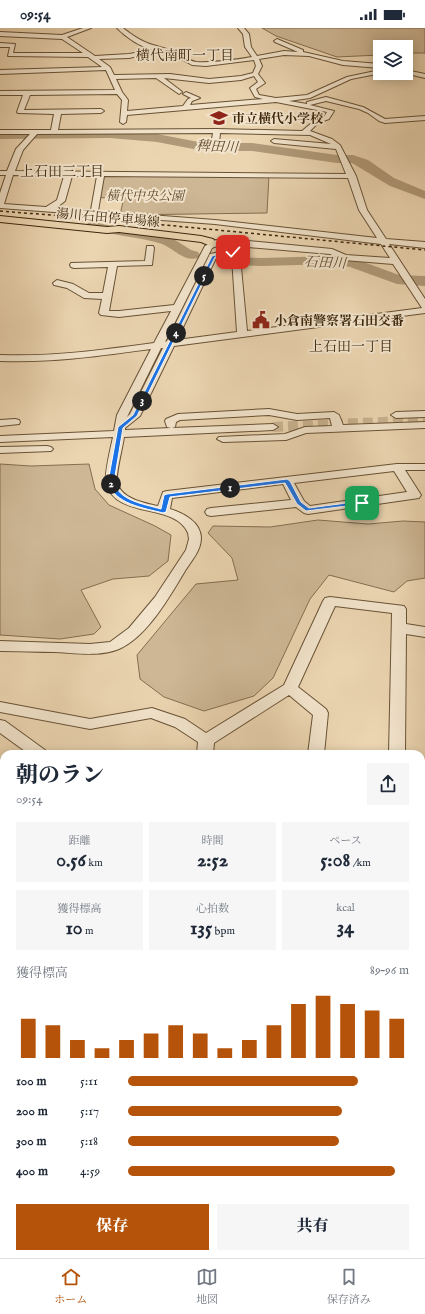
<!DOCTYPE html>
<html lang="ja">
<head>
<meta charset="utf-8">
<style>
	body { margin:0; font-family:"IM FELL English","Noto Serif JP",serif; background:#f6f6f7; color:#1f2937; height:100vh; display:flex; flex-direction:column; font-size:15px; white-space:nowrap }
	* { box-sizing:border-box; margin:0 }
	p { font-size:13px; color:#747a83 }
	.icon { flex:none; width:22px; height:22px; fill:none; stroke:currentColor; stroke-width:2; stroke-linecap:round; stroke-linejoin:round }
	.map { position:relative; flex:1; overflow:hidden }
	.panel { position:absolute; left:0px; top:722px; width:425px; height:508px; display:flex; flex-direction:column; background:#fff; border-radius:12px 12px 0 0; box-shadow:0 2px 10px #0003 }
	.panel>* { flex:none }
	.fabs { position:absolute; left:373px; top:12px; display:grid; gap:8px }
	.fabs a { display:grid; place-items:center; width:40px; height:40px; border-radius:0px; background:#fff; box-shadow:0 2px 10px #0003; font-size:20px }
	.pin { position:absolute; display:grid; place-items:center; width:34px; height:34px; color:#fff; margin:-17px; border-radius:8px; box-shadow:0 2px 6px #0006 }
	.km { position:absolute; width:20px; height:20px; margin:-10px; border-radius:50%; background:#222; color:#fff; font-size:11px; line-height:20px; text-align:center }
	.round { display:grid; place-items:center; flex:none; width:42px; height:42px; border-radius:0px; background:#f6f6f7 }
	.head { display:flex; align-items:center; justify-content:space-between; height:68px; padding:0 16px }
	h1 { font-size:22px; font-weight:800; line-height:30px }
	.metrics { display:grid; grid-template-columns:repeat(3,1fr); gap:6px; height:68px; padding:4px 16px }
	.metrics div { display:grid; align-content:center; border-radius:0px; background:#f6f6f7; text-align:center }
	.metrics b { font-size:20px; font-weight:800 }
	.metrics small { font-size:11px; font-weight:400 }
	.metrics p { font-size:11px }
	.chart { height:112px; padding:8px 16px }
	.chart p { display:flex; justify-content:space-between }
	.chart svg { width:100%; height:72px; margin-top:4px; stroke:#b45309; stroke-width:6 }
	.action { display:flex; gap:8px; margin-top:auto; padding:8px 16px }
	.action a { flex:1; height:46px; border-radius:0px; background:#b45309; color:#fff; font-size:16px; font-weight:800; line-height:46px; text-align:center }
	.action a+a { background:#f6f6f7; color:#1f2937 }
	ul { padding:0 16px; list-style:none; font-size:13px }
	li { display:grid; grid-template-columns:64px 48px 1fr; align-items:center; height:30px }
	li i { height:10px; border-radius:5px; background:#b45309 }
	.status { display:flex; justify-content:space-between; align-items:center; height:28px; padding:0 20px; background:#fff; direction:ltr }
	.status svg { height:11px; fill:currentColor }
	.tab-bar { display:flex; justify-content:space-around; align-items:center; height:56px; border-top:1px solid #e0e1e3; background:#fff; font-size:11px; color:#747a83 }
	.tab-bar a { display:grid; justify-items:center; gap:2px }
	.tab-bar .active { color:#b45309 }
	.map>svg:first-child { display:block }
	.green { fill:#cdb795; stroke:#856e50 }
	.lines { fill:none; stroke-linecap:round; stroke-linejoin:round }
	.river { fill:#b09a79; fill-rule:evenodd }
	.minor-tunnel { stroke:#c8b290; stroke-width:10; stroke-dasharray:10 5; stroke-linecap:butt }
	.minor-casing { stroke:#685235; stroke-width:2 }
	.major-casing { stroke:#3d260c; stroke-width:2 }
	.minor { fill:#f2e4cc; fill-rule:evenodd }
	.major { fill:#ebd5b1; fill-rule:evenodd }
	.rail { stroke:#3d260c; stroke-width:1.5; stroke-dasharray:3 3; stroke-linecap:butt }
	.route { fill:#1a73e8; stroke:#fff }
	.labels { text-anchor:middle; stroke-width:4; stroke-linejoin:round; paint-order:stroke }
	.far-poi-label { font-size:13px; font-weight:bold; fill:#3d260c; stroke:#f2e4cc; text-anchor:start }
	.far-park-label { font-size:13px; font-style:italic; fill:#614a2e; stroke:#f2e4cc }
	.far-street-label { font-size:13px; fill:#3d260c; stroke:#f2e4cc }
	.far-neighbourhood-label { font-size:14px; fill:#3d260c; stroke:#f2e4cc }
	.far-water-label { font-size:14px; font-style:italic; fill:#60492d; stroke:#f2e4cc }
</style>
</head>
<body>
<div class="status"><b>09:54</b><svg viewBox="0 0 49 12"><path d="M0 12V9h3v3zM5 12V6h3v6zM10 12V3h3v9zM15 12V0h3v12zM26 1h20v11H26zM47 4h2v5h-2z"/></svg></div>
<div class="map">
<svg width="425" height="1230" viewBox="0 0 425 1230">
	<rect width="100%" height="100%" fill="#ebd5b1"/>
	<filter id="stains"><feTurbulence type="fractalNoise" baseFrequency=".005" numOctaves="4"/><feColorMatrix values="0 0 0 0 .2 0 0 0 0 .09 0 0 0 0 .02 0 0 0 .5 -.17"/></filter>
	<radialGradient id="worn" r=".72"><stop offset=".6" stop-color="#630" stop-opacity="0"/><stop offset="1" stop-color="#630" stop-opacity=".3"/></radialGradient>
	<path class="green" d="M262 0H425V25H406V19H380V27L337 29 276 8Z
		M101 146 269 148 267 185 120 187 124 169 97 170Z
		M0 436 31 438 89 436 95 461 109 477 155 498 171 507 168 533 149 548 113 551 81 562 101 599 94 606 60 611 0 607Z
		M318 492 368 496 403 493 425 494V550L407 553 394 564 329 547 310 571 273 650 254 668 204 683 164 669 140 651 137 627 196 556 238 552 232 530 208 505 213 498 270 499Z"/>
	<g class="lines">
		<path class="river" d="M110 102 157 106 204 115H252L337 127H353L368 132 394 150 425 163V171L390 158 352 135H337L252 123H204L157 114 110 110 0 111V103Z
			M93 194 172 210 191 222 198 224 200 227 198 230C183 234 175 221 162 216 140 209 111 207 88 201L86 198 88 195Z
			M333 228 358 232 399 247 425 248V258L397 256 350 239 333 236 262 238 223 237 218 236 216 233 218 230 223 229 262 230Z"/>
		<path class="minor-tunnel" d="M273 399 425 392"/>
		<g class="minor-casing">
			<path id="minor" d="M83 0H91L67 9 95 28 129 26 153 22C139 18 127 10 117 0H123C144 17 152 16 176 24 183 27 189 33 196 34 214 35 234 32 252 29L245 19 243 6 238 0H244L249 6 251 19 257 28 284 23 298 24 275 14 274 13 277 11 303 22V24L343 33 380 36V40L343 37 309 28 284 27 259 31 262 38 258 46 265 55 256 61 259 67 276 70 307 67 347 49 380 42V45H382L351 51 310 70 289 73 307 76V74L326 69 363 79 385 91 425 88V92L385 95 379 93 368 85 359 81 326 73 310 77 334 83 329 91 318 95 310 103 332 111 340 117 356 148 367 182 386 211 425 214V220L389 216 425 271V285L174 318 140 388 125 400V402L171 400 167 399 165 393 166 391 178 386 269 381 297 386 334 384 339 387 343 397 425 394V400L306 405 286 412 223 414 217 411 219 409 285 406 305 399 332 398 330 390 297 392 269 387 180 392 176 394 175 399 172 400 273 396 278 399 273 402 124 409C123 418 115 448 117 455 122 471 144 475 158 478L163 464 167 463 397 436H425V442H405L421 467 419 470 308 486 304 485 296 479 211 488 207 487 205 484 207 481 211 480 291 472 283 456 172 470 170 481C183 485 201 494 201 510 201 523 191 533 185 543 170 568 147 609 119 621 99 629 76 625 55 624 37 624 18 623 0 623V613L90 616 110 614 129 600 155 569 186 522 189 511 188 505C175 474 116 492 106 455 104 448 111 418 113 409L0 414V408L114 403 117 387 151 321C100 328 51 335 0 333V327C52 329 103 322 154 315L171 283 119 289 101 287 99 285 102 271 84 270 67 260 54 257 53 255 57 252 73 256 89 265H103L108 239 74 240 71 239 70 237 71 235 145 233 147 218H153L154 220 152 237 117 238 109 283H119L174 277 205 218 216 212 232 216 248 213 332 221 346 227 390 230 381 216 215 196 0 180V165L6 147H0V143H7L16 121 30 106H0V102H51L54 86 18 85 17 84 23 67H0V63L115 62 106 42 0 46V42L102 39 88 29 8 28 10 19H0V15L15 16 13 25H83L62 11 0 8V4L62 7ZM160 23 174 27 192 37 206 38 254 32 256 38 253 45 241 48 209 51 170 46 114 47 110 39 99 31 129 30ZM254 48 258 54 250 60 255 69 263 71 190 77 192 73 200 70 186 64 183 66 191 70 188 71 183 78 127 83 128 72 122 64 116 51 156 50 179 66 182 64 181 63 164 50 209 55 241 52ZM117 66 122 72 120 94 123 96 126 94 127 87 276 74 327 84 324 89 314 93 302 103 217 101 58 102 61 86 101 85 104 83 101 81 24 82 30 67ZM213 105 211 117C217 121 232 121 238 117L234 115H219L220 105 310 107 331 116 274 111 271 113 274 115 336 121 346 146 15 143 23 122 37 106ZM13 147 64 148 57 172 46 179 4 176ZM72 148H97L91 182 56 180 65 173ZM104 148 348 150 359 182 377 210 215 192 98 183ZM217 218 229 221V222L210 226 167 313 165 314 212 220ZM248 219 330 226 344 232 393 236 422 280 247 303 240 229 236 225 237 221ZM228 228 232 230 237 304 177 312 216 230ZM161 320H163L130 386 127 389ZM394 443 407 464 310 478 304 473 294 455Z
				M406 42 425 46V50L404 45H406Z
				M425 383V389L396 390 391 387 396 384Z
				M15 391 19 392 20 394 19 396 0 398V392Z
				M47 418 51 419 53 421 51 423 0 425V419Z
				M330 569 404 578 406 581V596L425 599V609L406 606 405 726H389L392 585 335 578 298 659 326 681 328 685 324 726H308L313 687 289 667 214 715 213 726H197L198 714 175 699 151 690 90 701 0 684V674L90 691 152 680 185 691 206 705 284 657 323 573 325 570Z
				M0 692 5 693 45 722 48 726H29L0 705Z
				M421 768 425 769V781L421 780Z
				M0 779 4 780V794L0 793Z
				M4 842V861L0 862V843Z
				M0 1134H4V1156H0Z
				M368 1226H393L394 1230H369Z"/>
		</g>
		<g class="major-casing">
			<path id="major" d="M0 188 107 199 119 198 201 208 213 211 218 216 213 219 201 214 119 204 107 205 0 194Z"/>
		</g>
		<use href="#minor" class="minor"/>
		<use href="#major" class="major"/>
		<path class="rail" d="M0 183 113 192 425 222"/>
	</g>
	<path class="route" d="M233 223 234 225 215 229 137 388 123 400 114 454C119 473 144 476 161 481L164 467 167 466 287 451 290 453 301 474 309 480 362 473 364 475 363 476 306 483 297 476 285 455 170 469 166 484 163 485C144 480 114 476 108 454L118 399 133 387 212 228Z"/>
	<defs>
		<g id="school-bare" transform="scale(1.38)"><path d="M0-5L7-2L0 1L-7-2ZM-4 1L0 2.5L4 1V4Q0 6-4 4Z" fill="#8f2418" stroke="#f2e4cc" stroke-width="2.5" paint-order="stroke"/></g>
		<g id="civic-bare" transform="scale(1.38)"><path d="M-.6-6.5H3V-4.5H.6V-3L4-1V1h2V6H-6V1h2V-1L-.6-3ZM-1.2 2.5V6h2.4V2.5Z" fill="#8f2418" stroke="#f2e4cc" stroke-width="2.5" paint-order="stroke"/></g>
	</defs>
	<g fill-rule="evenodd">
		<use href="#school-bare" x="219" y="90"/>
		<use href="#civic-bare" x="261" y="292"/>
	</g>
	<g class="labels">
		<g class="far-poi-label">
			<text x="232" y="95">市立横代小学校</text>
			<text x="274" y="297">小倉南警察署石田交番</text>
		</g>
		<g class="far-park-label">
			<text x="145" y="172">横代中央公園</text>
		</g>
		<g class="far-street-label">
			<text transform="translate(108 189) rotate(5)" y="5">湯川石田停車場線</text>
		</g>
		<g class="far-neighbourhood-label">
			<text x="185" y="32">横代南町一丁目</text>
			<text x="62" y="148">上石田三丁目</text>
			<text x="351" y="323">上石田一丁目</text>
		</g>
		<g class="far-water-label">
			<text transform="translate(217 118) rotate(3)" y="5">稗田川</text>
			<text transform="translate(325 234) rotate(3)" y="5">石田川</text>
		</g>
	</g>
	<rect width="100%" height="100%" filter="url(#stains)"/>
	<rect width="100%" height="100%" fill="url(#worn)"/>
</svg>
<div class="fabs">
<a><svg class="icon" aria-label="layers" viewBox="0 0 24 24"><path d="M12 4l9 5-9 5-9-5zM3 14l9 5 9-5"/></svg></a>
</div>
<div class="pin" style="left:362px;top:475px;background:#1e9e55"><svg class="icon" aria-label="arrive" viewBox="0 0 24 24"><path d="M6 21V4h12l-3 4 3 4H6"/></svg></div>
<div class="pin" style="left:233px;top:224px;background:#d93025"><svg class="icon" aria-label="check" viewBox="0 0 24 24"><path d="M5 12l5 5 9-10"/></svg></div>
<b class="km" style="left:230px;top:460px">1</b>
<b class="km" style="left:111px;top:456px">2</b>
<b class="km" style="left:142px;top:373px">3</b>
<b class="km" style="left:176px;top:305px">4</b>
<b class="km" style="left:204px;top:248px">5</b>
<section class="panel">
<div class="head"><div><h1>朝のラン</h1><p>09:54</p></div><a class="round"><svg class="icon" aria-label="share" viewBox="0 0 24 24"><path d="M12 15V3M7 8l5-5 5 5M5 13v7h14v-7"/></svg></a></div>
<div class="metrics">
<div><p>距離</p><b>0.56<small> km</small></b></div>
<div><p>時間</p><b>2:52</b></div>
<div><p>ペース</p><b>5:08<small> /km</small></b></div>
</div>
<div class="metrics">
<div><p>獲得標高</p><b>10<small> m</small></b></div>
<div><p>心拍数</p><b>135<small> bpm</small></b></div>
<div><p>kcal</p><b>34</b></div>
</div>
<div class="chart"><p><span>獲得標高</span>89–96 m</p>
<svg viewBox="0 0 160 44" preserveAspectRatio="none"><path d="M5 44V20M15 44V24M25 44V33M35 44V38M45 44V33M55 44V29M65 44V24M75 44V29M85 44V38M95 44V33M105 44V24M115 44V11M125 44V6M135 44V11M145 44V15M155 44V20"/></svg>
</div>
<ul>
<li><b>100 m</b>5:11<i style="width:82%"></i></li>
<li><b>200 m</b>5:17<i style="width:76%"></i></li>
<li><b>300 m</b>5:18<i style="width:75%"></i></li>
<li><b>400 m</b>4:59<i style="width:95%"></i></li>
</ul>
<div class="action"><a>保存</a><a>共有</a></div>
</section>
</div>
<nav class="tab-bar">
<a class="active"><svg class="icon" aria-label="home" viewBox="0 0 24 24"><path d="M3 11l9-7 9 7M6 9v11h12V9"/></svg>ホーム</a>
<a><svg class="icon" aria-label="map" viewBox="0 0 24 24"><path d="M3 6l6-2 6 2 6-2v14l-6 2-6-2-6 2zM9 4v14M15 6v14"/></svg>地図</a>
<a><svg class="icon" aria-label="saved" viewBox="0 0 24 24"><path d="M7 4h10v16l-5-4-5 4z"/></svg>保存済み</a>
</nav>
</body>
</html>
